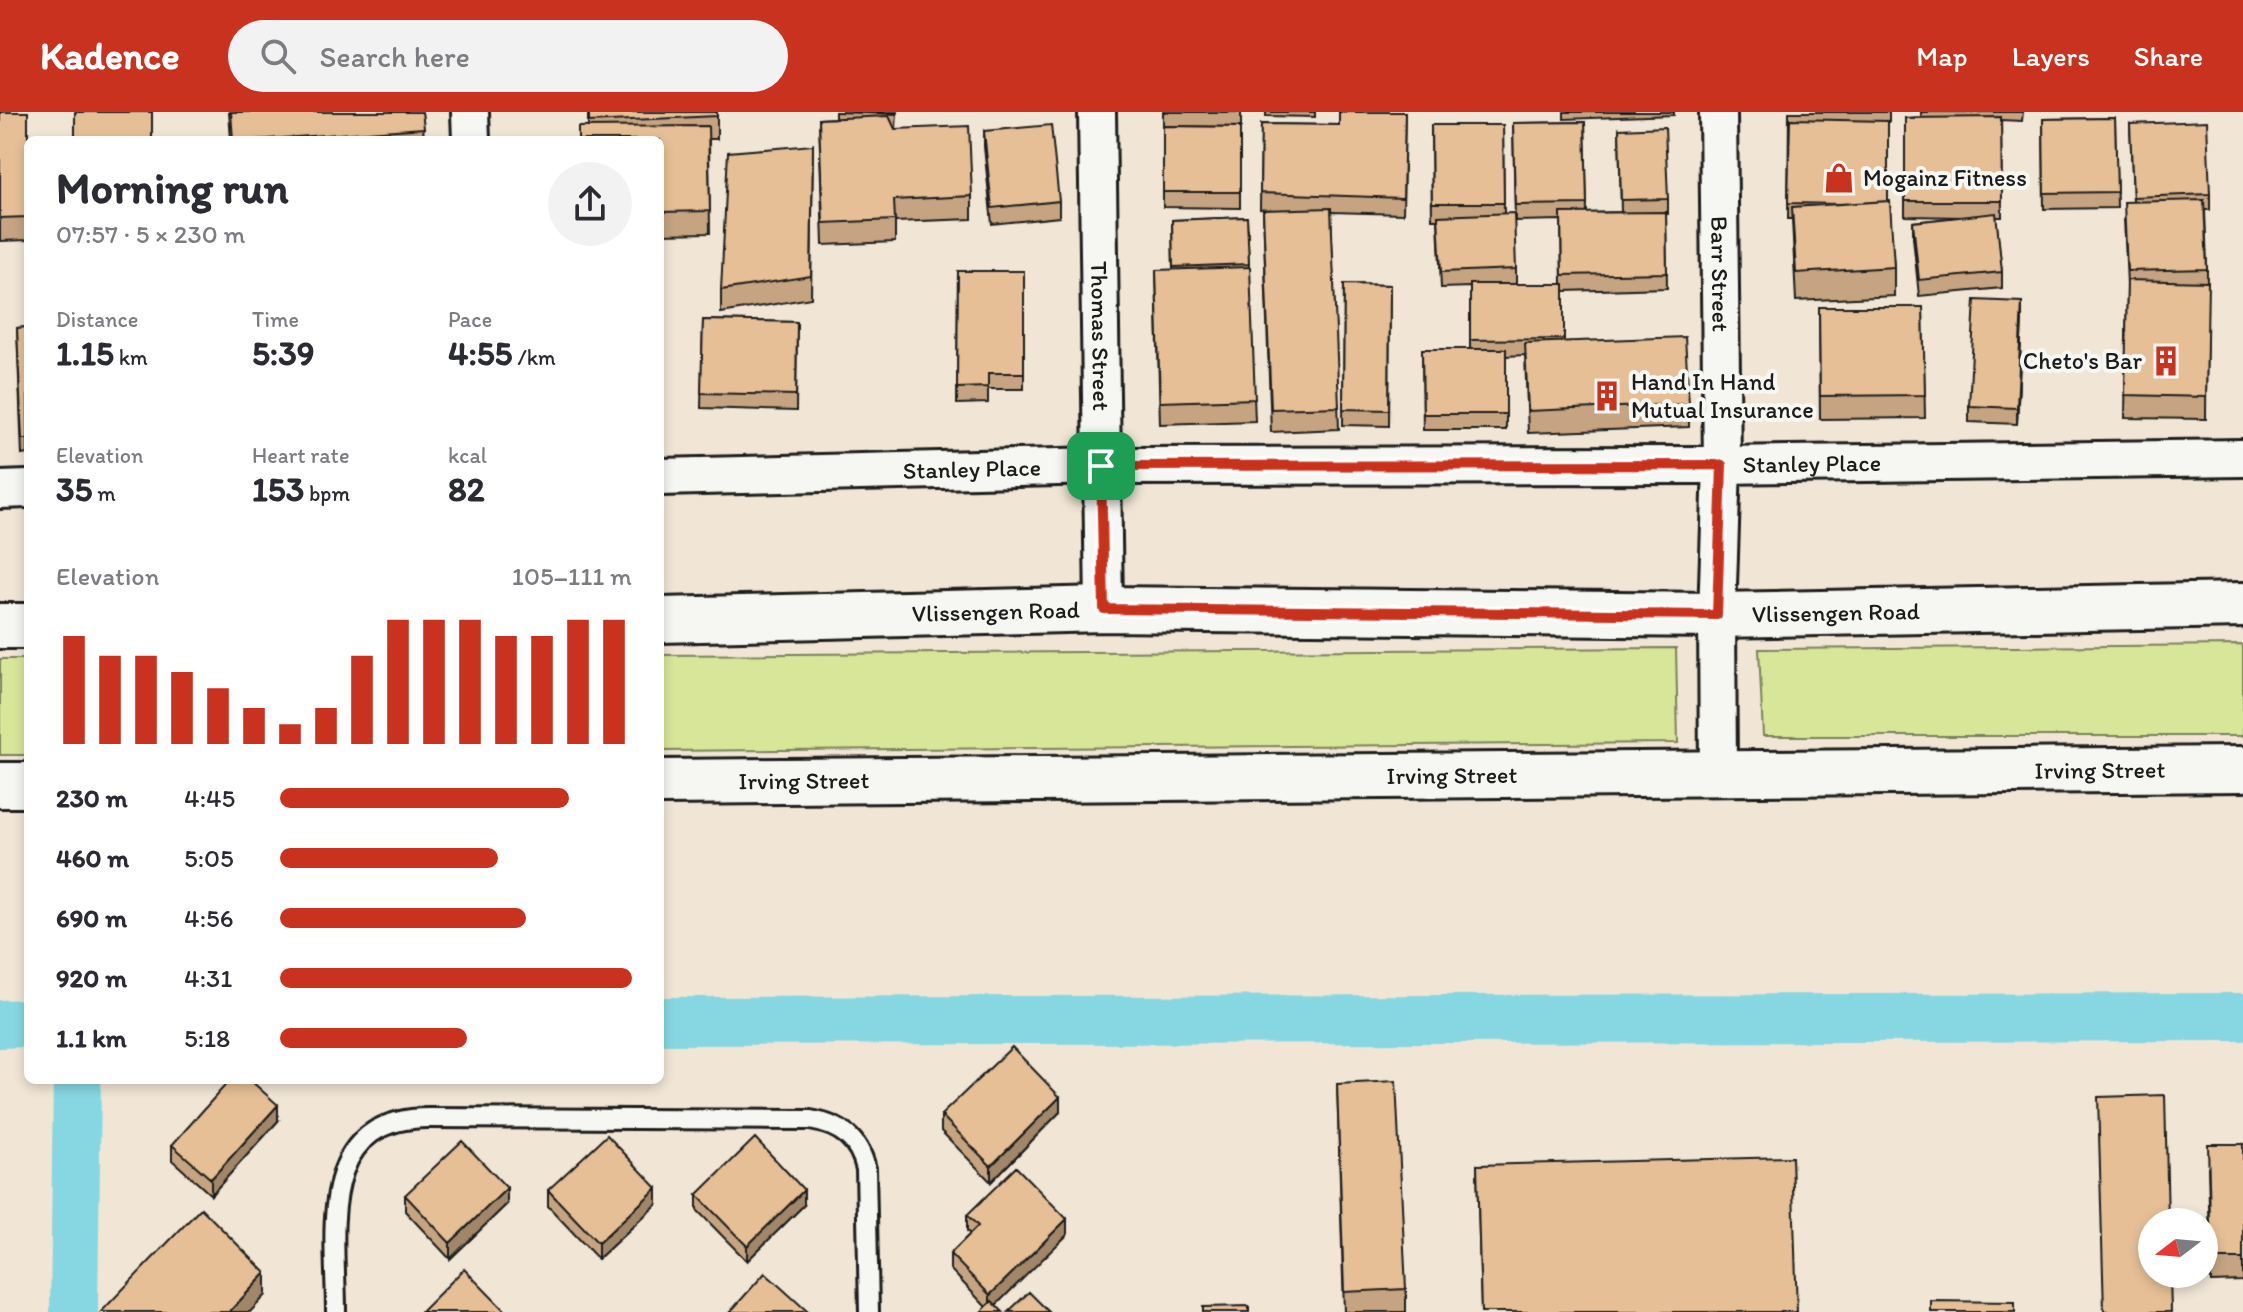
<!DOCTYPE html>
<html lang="en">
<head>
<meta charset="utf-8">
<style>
	body { margin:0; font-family:Itim,sans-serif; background:#f2f2f3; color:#2b2b33; height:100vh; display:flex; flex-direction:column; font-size:30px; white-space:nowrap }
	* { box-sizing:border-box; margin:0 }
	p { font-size:26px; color:#7c7c81 }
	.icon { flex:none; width:44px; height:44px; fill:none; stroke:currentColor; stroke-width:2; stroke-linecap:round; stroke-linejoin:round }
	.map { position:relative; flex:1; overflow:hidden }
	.details { position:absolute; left:24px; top:24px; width:640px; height:948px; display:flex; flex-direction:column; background:#fff; border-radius:12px; box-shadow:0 4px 12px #0003 }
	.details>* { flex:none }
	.needle { width:52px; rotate:254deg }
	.fabs { position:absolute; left:2138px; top:1096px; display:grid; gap:16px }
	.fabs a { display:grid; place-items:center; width:80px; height:80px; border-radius:50%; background:#fff; box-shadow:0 4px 12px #0003; font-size:40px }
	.pin { position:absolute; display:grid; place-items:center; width:68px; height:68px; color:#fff; margin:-34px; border-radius:16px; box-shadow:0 4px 12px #0006 }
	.round { display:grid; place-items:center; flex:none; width:84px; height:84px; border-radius:42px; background:#f2f2f3 }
	.headline { display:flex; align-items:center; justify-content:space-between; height:136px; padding:0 32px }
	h1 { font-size:44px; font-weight:800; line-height:60px }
	.stats { display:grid; grid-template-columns:repeat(3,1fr); gap:12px; height:136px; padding:8px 32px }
	.stats div { display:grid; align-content:center }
	.stats b { font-size:34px; font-weight:800 }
	.stats small { font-size:22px; font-weight:400 }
	.stats p { font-size:22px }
	.chart { height:224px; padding:16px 32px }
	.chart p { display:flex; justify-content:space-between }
	.chart svg { width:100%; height:144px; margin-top:8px; stroke:#c8321e; stroke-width:6 }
	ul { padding:0 32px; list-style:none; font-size:26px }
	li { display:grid; grid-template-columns:128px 96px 1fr; align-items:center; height:60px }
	li i { height:20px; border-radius:10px; background:#c8321e }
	header { display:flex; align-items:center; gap:48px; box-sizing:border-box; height:112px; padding:0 40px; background:#c8321e; color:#fff }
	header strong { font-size:38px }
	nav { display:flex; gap:44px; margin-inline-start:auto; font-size:28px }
	.search { width:560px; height:72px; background:#f2f2f3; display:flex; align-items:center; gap:20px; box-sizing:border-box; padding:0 28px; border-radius:44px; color:#7c7c81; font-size:30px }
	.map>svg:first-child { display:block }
	.green { fill:#d8e699; stroke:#7a815a; stroke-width:2 }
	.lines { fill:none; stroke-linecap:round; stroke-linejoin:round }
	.canal { stroke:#87d7e2; stroke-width:48 }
	.lane-casing { stroke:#1c1c1c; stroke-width:24 }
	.street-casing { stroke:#1c1c1c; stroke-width:42 }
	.primary-casing { stroke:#1c1c1c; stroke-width:50 }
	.lane { stroke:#f6f6f2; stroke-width:18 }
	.street { stroke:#f6f6f2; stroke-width:36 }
	.primary { stroke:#f6f6f2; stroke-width:44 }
	.wall { fill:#c6a481; stroke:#1c1c1c; stroke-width:2 }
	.shaded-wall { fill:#a18669; stroke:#1c1c1c; stroke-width:2 }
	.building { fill:#e6bf96; stroke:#1c1c1c; stroke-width:2 }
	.route-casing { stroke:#fff; stroke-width:16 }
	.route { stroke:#c8321e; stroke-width:10 }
	.labels { text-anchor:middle; stroke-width:8; stroke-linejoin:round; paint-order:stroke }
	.poi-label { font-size:24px; fill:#1c1c1c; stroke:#f6f6f2; text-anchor:start }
	.street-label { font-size:24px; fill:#1c1c1c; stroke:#f6f6f2 }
</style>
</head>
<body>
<header>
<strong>Kadence</strong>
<div class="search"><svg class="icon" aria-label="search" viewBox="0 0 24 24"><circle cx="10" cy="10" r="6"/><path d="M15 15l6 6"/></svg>Search here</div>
<nav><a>Map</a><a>Layers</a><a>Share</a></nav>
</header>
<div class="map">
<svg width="2243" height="1200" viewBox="0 0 2243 1200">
	<rect width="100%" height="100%" fill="#f1e6d6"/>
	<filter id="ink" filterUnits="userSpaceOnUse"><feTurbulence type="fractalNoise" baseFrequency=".0125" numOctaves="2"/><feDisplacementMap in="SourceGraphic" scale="16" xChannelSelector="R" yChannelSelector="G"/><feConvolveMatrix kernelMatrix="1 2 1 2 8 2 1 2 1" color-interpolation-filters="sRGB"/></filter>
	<g filter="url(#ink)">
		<path class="green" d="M2243 533V624H1763L1759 537Z
			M1676 536 1678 631 660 639V543Z
			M0 547H28V643H0Z"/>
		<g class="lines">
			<path class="canal" d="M660 909 2243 905
				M0 912 28 911
				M74 1200 77 968"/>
			<g class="lane-casing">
				<path id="lane" d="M336 1200C336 1121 314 1007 428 1006L810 1008C841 1013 859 1027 866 1057L869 1200"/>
			</g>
			<g class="street-casing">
				<g id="street">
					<path d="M470 0 471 28"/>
					<path id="s1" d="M1097 0 1104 497"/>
					<path id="s2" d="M1718 0 1722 353 1717 503 1718 661"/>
					<path id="s3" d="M660 365 1101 354 1722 353 2243 346"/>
					<path d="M0 378 28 377"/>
				</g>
			</g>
			<g class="primary-casing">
				<g id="primary">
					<path id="s4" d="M660 508 1104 497 1717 503 2243 493"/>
					<path d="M0 514H28"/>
					<path id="s5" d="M660 670 2243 657"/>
					<path d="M0 673H28"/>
				</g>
			</g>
			<use href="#lane" class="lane"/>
			<use href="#street" class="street"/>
			<use href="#primary" class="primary"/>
		</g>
		<path class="wall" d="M0 0 28 28V128L0 129Z
			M229 0H422L424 28H231Z
			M588 0H717V27H709L710 121 660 122V28L588 15Z
			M835 0H897L896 17 972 84V107L895 110V130L823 133 819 7 835 6Z
			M1163 0H1241V15L1163 14Z
			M1266 0H1315V5L1266 4Z
			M1405 0 1403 102 1331 100 1339 317 1271 320 1263 98H1273L1260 97 1261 12 1339 13Z
			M1564 0H1674V3L1564 7Z
			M1789 0H1889V9H1888V89L1894 155V184L1796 189 1792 107H1788Z
			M1921 0H2023L2022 9 2001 8 2002 105H1996L2002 160V176L1919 184 1913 125V110L1964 105 1905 104V6L1921 5Z
			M2115 6 2117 96 2044 97 2043 7Z
			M1585 10 1587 101 1621 100 1619 17 1668 87V102H1666L1667 176 1564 179V230L1689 292V315L1528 321 1525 243 1506 244V318H1423L1422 237H1470V175L1441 176 1438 107H1432L1431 13H1503L1504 102 1516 157V172H1562L1561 108 1515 109 1513 11Z
			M2130 12 2210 82V98H2205L2207 157 2206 307 2125 306 2127 173 2124 106 2133 90Z
			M1163 14 1240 15V96L1163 95Z
			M984 19 1059 89V105L992 112 984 35Z
			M813 33 811 186 721 201V178Z
			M1247 105 1255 309 1160 312 1156 158H1173L1172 108Z
			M958 159H1024V277H988V291L957 292Z
			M1344 172 1390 173 1389 314 1343 313Z
			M1819 195H1923L1925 306 1820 307Z
			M2022 206 2017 312 1969 310V294Z
			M703 208 797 210 796 299 701 296Z
			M28 215V342L22 343 17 216Z
			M1337 972 1406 1177V1200H1344Z
			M1060 1000 991 1070 941 1019V1003Z
			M278 1009 211 1083 172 1048V1033Z
			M2243 1032V1169L2211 1170 2208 1055Z
			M1477 1053 1797 1200H1481Z
			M548 1078 657 1092 598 1147 548 1094Z
			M405 1083 507 1092 450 1147 405 1099Z
			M697 1083 804 1093 747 1149 697 1098Z
			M967 1103 1067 1123 986 1195 950 1157V1142L970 1122 967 1119Z"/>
		<path class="shaded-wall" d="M2022 190V206L2017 312V296Z
			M1060 985V1000L991 1070V1054Z
			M278 993V1009L211 1083V1067Z
			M507 1076V1092L450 1147V1131Z
			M657 1076V1092L598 1147V1131Z
			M804 1078V1093L747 1149V1134Z
			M1067 1107V1123L990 1199V1183Z
			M266 1161V1183L250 1200H229Z"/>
		<path class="building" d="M0 0H28V105L0 106Z
			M75 0H152V28H75Z
			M231 0H422L424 16 254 28H233Z
			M589 0H717V4L589 10Z
			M835 0H896V2Z
			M1339 0H1405L1403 86 1260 81 1261 12 1339 13Z
			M889 4 895 17 969 14 972 84 894 88 895 108 823 111 819 7Z
			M2001 5 2002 89H1905V6Z
			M2115 6 2117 80 2044 81 2043 7Z
			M1790 7 1888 9V89L1839 92 1788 91Z
			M2207 9 2210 82 2133 85 2130 12Z
			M1585 10 1587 92 1515 93 1513 11Z
			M1051 13 1059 89 992 96 984 19Z
			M1431 13H1503L1504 91H1432Z
			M708 14 710 99 660 100V28H578V15Z
			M1163 14 1240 15V80H1163Z
			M1665 15 1668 87 1621 88 1619 17Z
			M813 33 811 164 721 178 728 40Z
			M2204 88 2207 157 2127 159 2124 90Z
			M1890 89 1894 155 1796 161 1792 95Z
			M1331 96 1339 295 1271 297 1263 98Z
			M1666 100 1667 161 1562 163 1561 101Z
			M1514 101 1516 157 1441 160 1438 104Z
			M1996 101 2002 160 1919 168 1913 110Z
			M1247 105 1249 152 1173 155 1172 108Z
			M1250 155 1255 287 1160 290 1156 158Z
			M958 159H1024V261H988V275L957 276Z
			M2127 168 2208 170 2206 285 2125 283Z
			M1344 172 1390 173 1389 298 1343 297Z
			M1470 172H1564V227L1470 228Z
			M1975 188 2022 190 2017 296 1969 294Z
			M1819 195H1923L1925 283 1820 284Z
			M703 208 797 210 796 283 701 281Z
			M28 215V327H22L17 216Z
			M1685 225 1689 292 1528 299 1525 231Z
			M1422 237H1506V302H1423Z
			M1012 935 1060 985 991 1054 941 1003Z
			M230 968H250L278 993 211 1067 172 1033Z
			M1396 969 1406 1177 1344 1180 1337 972Z
			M2165 983 2168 1110H2152V1162H2170L2171 1200H2104L2098 985Z
			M607 1023 657 1076 598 1131 548 1078Z
			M755 1026 804 1078 747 1134 697 1083Z
			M462 1029 507 1076 450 1131 405 1083Z
			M2208 1032H2243V1147H2211Z
			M1792 1045 1797 1200H1481L1477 1053Z
			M1016 1055 1067 1107 990 1183 950 1142 978 1114 967 1103Z
			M201 1096 266 1161 229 1200H101Z
			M464 1157 506 1200H421Z
			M765 1161 807 1199 806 1200H730Z
			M1029 1180 1049 1200H1008Z
			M992 1189 1003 1200H981Z
			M1931 1189 2015 1190V1200H1931Z
			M1249 1194V1200H1203V1195Z"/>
	</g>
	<g class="lines" filter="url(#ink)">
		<g class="route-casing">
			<path id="route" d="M1722 353 1717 503 1104 497 1101 354Z"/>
		</g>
		<use href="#route" class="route"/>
	</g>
	<defs>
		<g id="shop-bare" transform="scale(2.4)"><path d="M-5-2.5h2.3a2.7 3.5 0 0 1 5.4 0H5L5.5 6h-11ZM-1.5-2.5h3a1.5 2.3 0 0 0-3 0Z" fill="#c8321e" stroke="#f6f6f2" stroke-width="2.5" paint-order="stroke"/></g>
		<g id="building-bare" transform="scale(2.4)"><path d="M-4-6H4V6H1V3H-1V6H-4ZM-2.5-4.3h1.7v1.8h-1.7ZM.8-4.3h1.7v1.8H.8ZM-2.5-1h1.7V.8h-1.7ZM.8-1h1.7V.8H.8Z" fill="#c8321e" stroke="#f6f6f2" stroke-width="2.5" paint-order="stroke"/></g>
	</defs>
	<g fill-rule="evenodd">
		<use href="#shop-bare" x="1839" y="66"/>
		<use href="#building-bare" x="2166" y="249"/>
		<use href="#building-bare" x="1607" y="284"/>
	</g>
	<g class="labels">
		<g class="poi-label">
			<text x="1863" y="74">Mogainz Fitness</text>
			<text x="2142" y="257" text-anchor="end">Cheto's Bar</text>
			<text x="1631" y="278">Hand In Hand<tspan x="1631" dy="28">Mutual Insurance</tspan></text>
		</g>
		<g class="street-label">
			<text dy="8" stroke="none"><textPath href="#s2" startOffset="162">Barr Street</textPath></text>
			<text dy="8" stroke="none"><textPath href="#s1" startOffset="224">Thomas Street</textPath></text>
			<text dy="8" stroke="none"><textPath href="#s3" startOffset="1152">Stanley Place</textPath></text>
			<text dy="8" stroke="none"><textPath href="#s3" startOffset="312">Stanley Place</textPath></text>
			<text dy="8" stroke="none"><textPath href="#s4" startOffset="336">Vlissengen Road</textPath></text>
			<text dy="8" stroke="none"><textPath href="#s4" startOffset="1176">Vlissengen Road</textPath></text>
			<text dy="8" stroke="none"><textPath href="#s5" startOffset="1440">Irving Street</textPath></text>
			<text dy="8" stroke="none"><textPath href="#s5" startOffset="792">Irving Street</textPath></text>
			<text dy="8" stroke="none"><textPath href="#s5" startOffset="144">Irving Street</textPath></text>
		</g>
	</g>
</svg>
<div class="fabs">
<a><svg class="needle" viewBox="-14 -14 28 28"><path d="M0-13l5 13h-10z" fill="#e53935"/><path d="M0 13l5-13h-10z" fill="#7c7c81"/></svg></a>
</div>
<div class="pin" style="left:1101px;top:354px;background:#1e9e55"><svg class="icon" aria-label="arrive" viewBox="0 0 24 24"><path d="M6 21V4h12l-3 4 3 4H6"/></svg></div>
<section class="details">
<div class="headline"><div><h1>Morning run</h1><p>07:57 · 5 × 230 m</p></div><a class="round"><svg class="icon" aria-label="share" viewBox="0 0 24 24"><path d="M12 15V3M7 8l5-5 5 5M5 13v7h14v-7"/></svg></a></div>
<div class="stats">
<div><p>Distance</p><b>1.15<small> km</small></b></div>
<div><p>Time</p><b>5:39</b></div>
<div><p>Pace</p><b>4:55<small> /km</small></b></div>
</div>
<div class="stats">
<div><p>Elevation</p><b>35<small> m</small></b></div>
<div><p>Heart rate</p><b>153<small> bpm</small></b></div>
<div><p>kcal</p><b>82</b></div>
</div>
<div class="chart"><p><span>Elevation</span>105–111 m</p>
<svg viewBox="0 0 160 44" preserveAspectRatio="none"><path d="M5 44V11M15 44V17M25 44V17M35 44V22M45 44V27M55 44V33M65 44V38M75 44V33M85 44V17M95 44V6M105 44V6M115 44V6M125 44V11M135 44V11M145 44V6M155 44V6"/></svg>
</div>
<ul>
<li><b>230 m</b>4:45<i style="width:82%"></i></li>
<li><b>460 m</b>5:05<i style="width:62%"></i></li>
<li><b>690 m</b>4:56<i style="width:70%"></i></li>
<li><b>920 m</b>4:31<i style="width:100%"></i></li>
<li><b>1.1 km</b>5:18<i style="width:53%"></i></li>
</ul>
</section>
</div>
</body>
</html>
